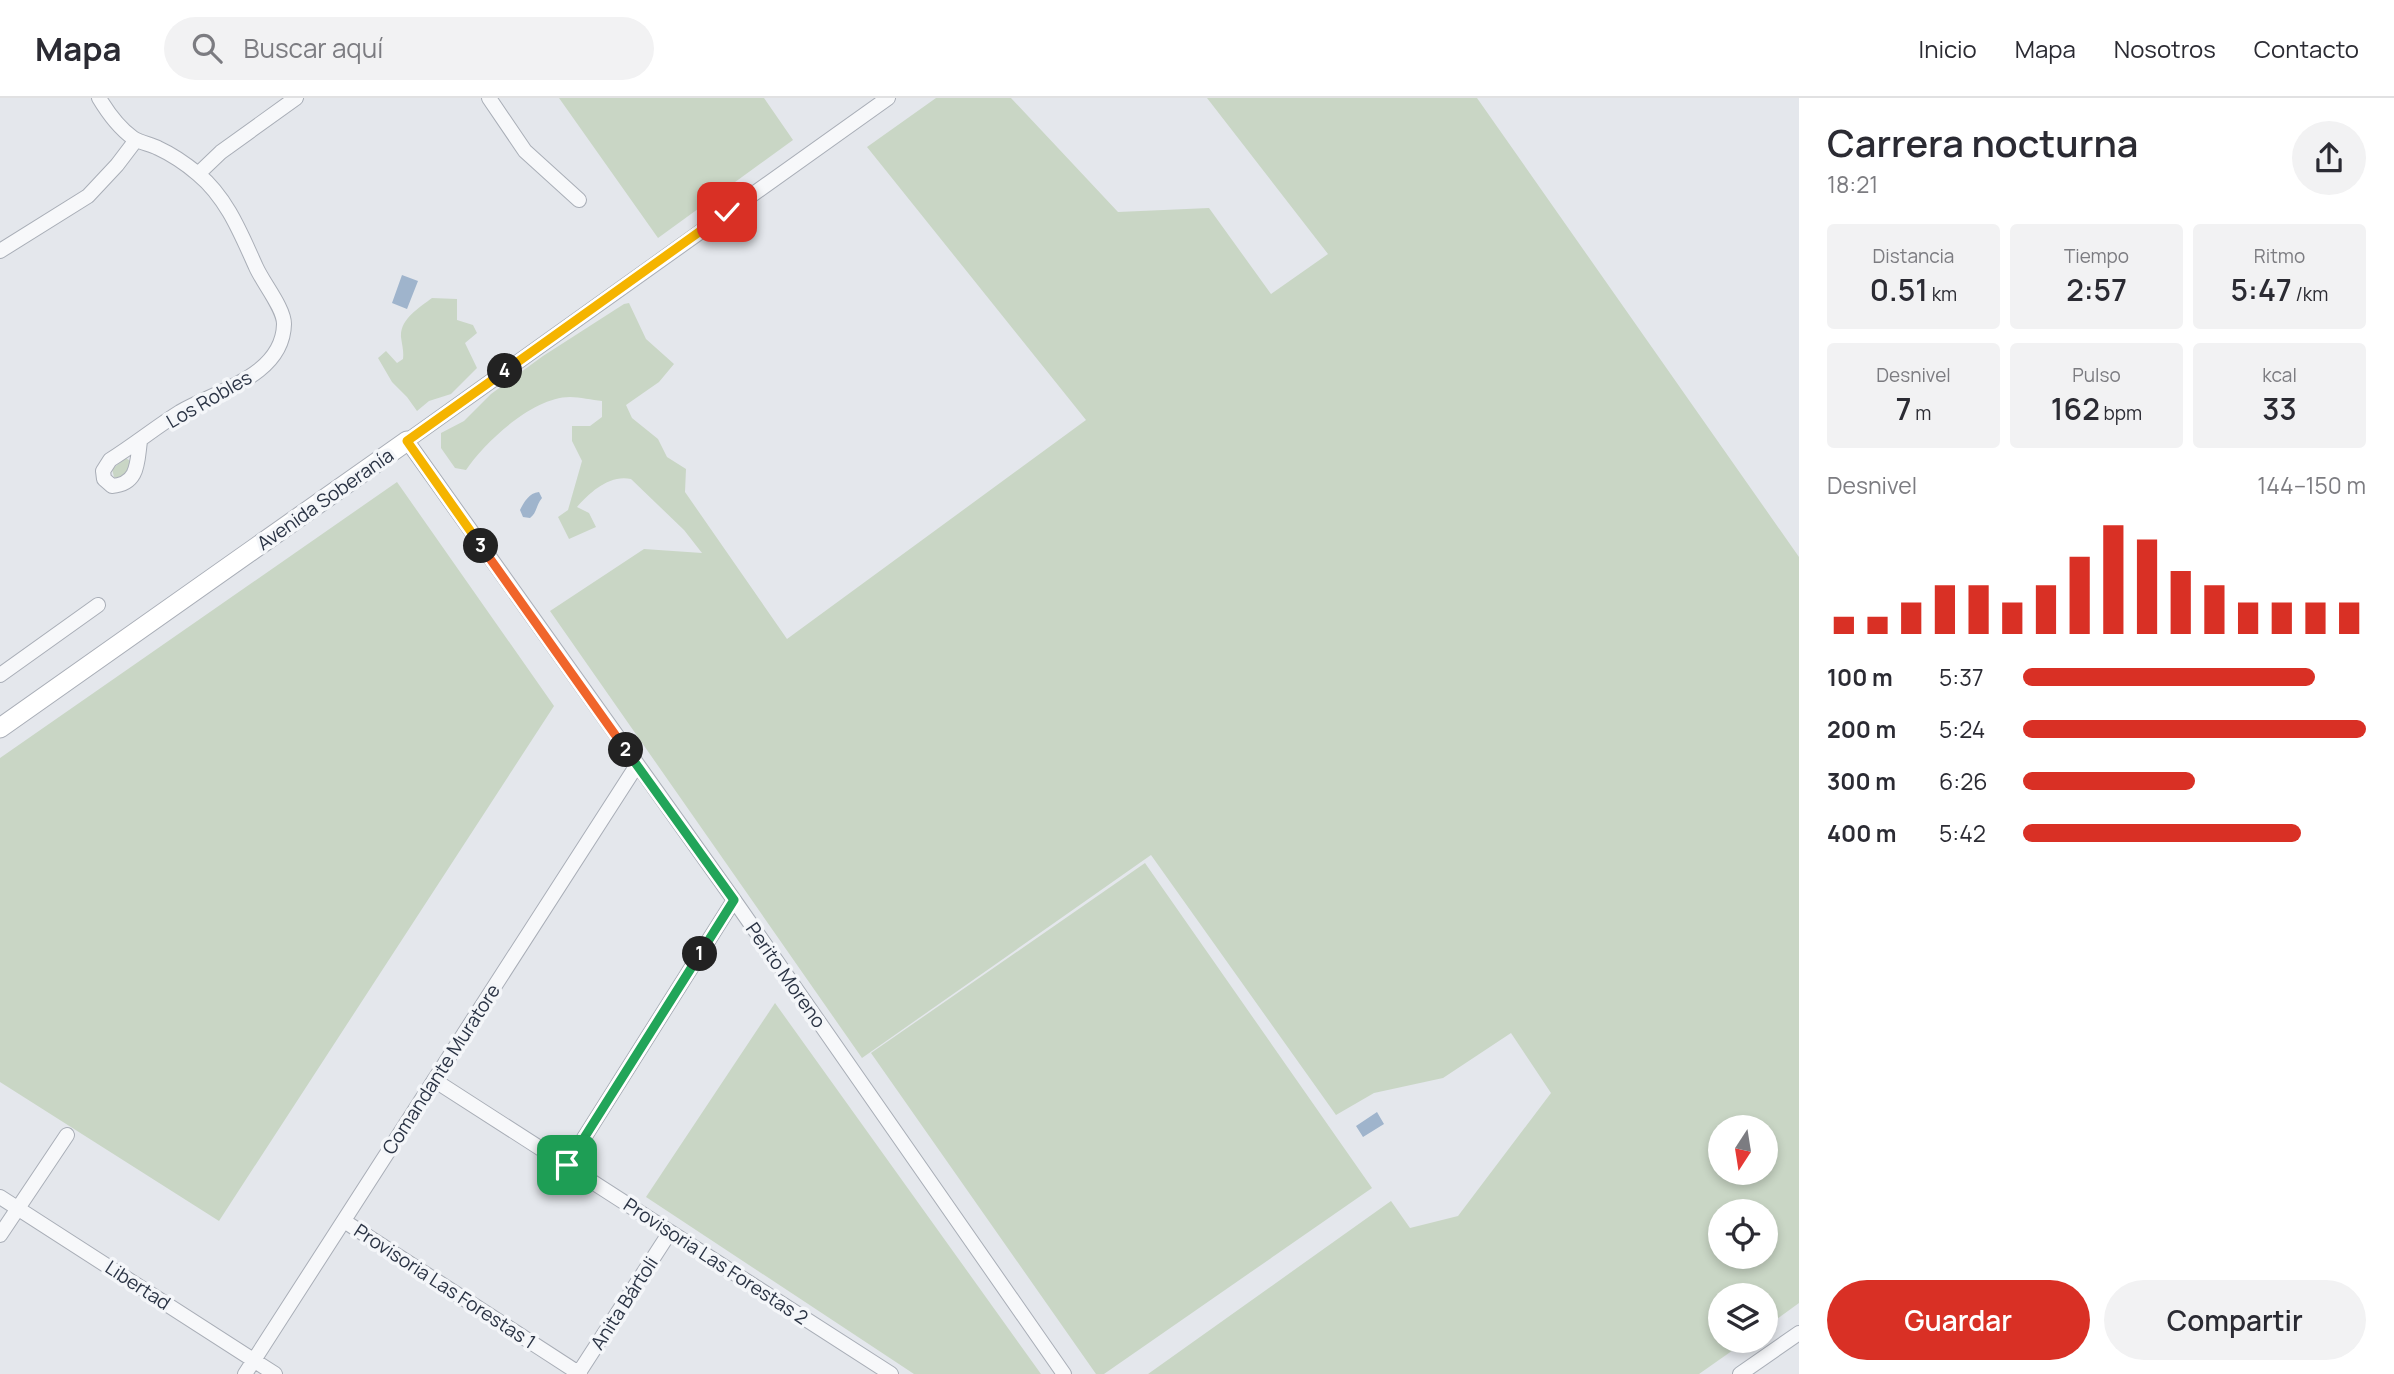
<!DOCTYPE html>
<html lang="es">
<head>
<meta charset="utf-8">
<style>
	body { margin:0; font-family:Manrope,sans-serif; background:#f2f2f3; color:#2b2b33; height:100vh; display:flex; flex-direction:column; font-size:26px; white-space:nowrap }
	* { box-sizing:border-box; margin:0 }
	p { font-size:23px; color:#7c7c81 }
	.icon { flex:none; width:38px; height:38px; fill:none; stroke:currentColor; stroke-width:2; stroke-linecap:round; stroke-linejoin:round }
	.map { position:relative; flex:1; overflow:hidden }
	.details { display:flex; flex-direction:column; background:#fff; width:595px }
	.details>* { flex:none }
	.needle { width:46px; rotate:192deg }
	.tools { position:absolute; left:1708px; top:1017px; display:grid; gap:14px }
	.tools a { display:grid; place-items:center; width:70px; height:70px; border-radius:50%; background:#fff; box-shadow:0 4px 10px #0003; font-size:35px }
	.pin { position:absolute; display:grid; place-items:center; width:60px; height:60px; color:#fff; margin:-30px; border-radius:14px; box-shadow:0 4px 10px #0006 }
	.km { position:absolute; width:35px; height:35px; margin:-18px; border-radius:50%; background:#222; color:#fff; font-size:19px; line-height:35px; text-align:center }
	.round { display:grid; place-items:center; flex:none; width:74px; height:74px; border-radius:37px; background:#f2f2f3 }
	.overview { display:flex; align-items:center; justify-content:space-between; height:119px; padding:0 28px }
	h1 { font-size:38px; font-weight:600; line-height:52px }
	.metrics { display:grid; grid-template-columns:repeat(3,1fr); gap:10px; height:119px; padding:7px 28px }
	.metrics div { display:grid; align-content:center; border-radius:7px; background:#f2f2f3; text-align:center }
	.metrics b { font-size:30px; font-weight:600 }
	.metrics small { font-size:19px; font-weight:400 }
	.metrics p { font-size:19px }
	.chart { height:196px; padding:14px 28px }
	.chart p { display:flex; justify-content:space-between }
	.chart svg { width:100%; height:126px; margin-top:7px; stroke:#d93025; stroke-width:6 }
	.action { display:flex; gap:14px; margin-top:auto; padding:14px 28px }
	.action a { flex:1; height:80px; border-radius:42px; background:#d93025; color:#fff; font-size:28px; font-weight:600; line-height:80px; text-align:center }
	.action a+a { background:#f2f2f3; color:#2b2b33 }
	ul { padding:0 28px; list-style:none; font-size:23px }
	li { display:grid; grid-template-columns:112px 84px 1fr; align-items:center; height:52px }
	li i { height:18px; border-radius:9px; background:#d93025 }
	header { display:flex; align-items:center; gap:42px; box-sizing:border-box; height:98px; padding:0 35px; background:#fff; border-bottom:2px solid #e1e1e2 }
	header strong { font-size:33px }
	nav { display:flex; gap:38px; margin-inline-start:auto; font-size:24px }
	.search { width:490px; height:63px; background:#f2f2f3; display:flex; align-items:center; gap:18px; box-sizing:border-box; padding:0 24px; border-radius:38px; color:#7c7c81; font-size:26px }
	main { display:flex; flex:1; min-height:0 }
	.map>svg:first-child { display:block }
	.green { fill:#c9d6c5; fill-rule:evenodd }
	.water { fill:#9fb4cc }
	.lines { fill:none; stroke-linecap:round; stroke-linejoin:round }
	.street-casing { stroke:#a9aeb7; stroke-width:16 }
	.secondary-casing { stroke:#a9aeb7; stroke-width:21 }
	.street { stroke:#f7f8fa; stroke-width:14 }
	.secondary { stroke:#fff; stroke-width:19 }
	.split-1-casing { stroke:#fff; stroke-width:14 }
	.split-2-casing { stroke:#fff; stroke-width:14 }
	.split-3-casing { stroke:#fff; stroke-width:14 }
	.split-4-casing { stroke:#fff; stroke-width:14 }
	.split-5-casing { stroke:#fff; stroke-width:14 }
	.split-1 { stroke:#22a559; stroke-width:9 }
	.split-2 { stroke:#22a559; stroke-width:9 }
	.split-3 { stroke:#f0652b; stroke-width:9 }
	.split-4 { stroke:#f5b400; stroke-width:9 }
	.split-5 { stroke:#f5b400; stroke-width:9 }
	.labels { text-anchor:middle; stroke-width:7; stroke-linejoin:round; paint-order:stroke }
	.street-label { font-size:19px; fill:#2b3445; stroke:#f4f6f9 }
</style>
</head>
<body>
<header>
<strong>Mapa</strong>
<div class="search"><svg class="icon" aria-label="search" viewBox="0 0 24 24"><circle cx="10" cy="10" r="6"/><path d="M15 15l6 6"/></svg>Buscar aquí</div>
<nav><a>Inicio</a><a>Mapa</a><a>Nosotros</a><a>Contacto</a></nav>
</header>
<main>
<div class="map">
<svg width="1799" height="1276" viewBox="0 0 1799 1276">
	<rect width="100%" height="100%" fill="#e4e7ec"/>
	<path class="green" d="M559 0H764L793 42 658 140Z
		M936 0H1011L1118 114 1209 110 1271 196 1328 156 1207 0H1477L1799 459V1205L1766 1229V1197H1720V1242L1746 1243 1699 1276H1148L1391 1103 1410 1130 1458 1118 1551 995 1511 935 1443 980 1374 995 1336 1017 1151 757 862 960 550 513 644 451 702 455 684 432 631 381C610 376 590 394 577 409L589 415 596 429 569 441 558 419 568 412 582 363 572 343V328H590L602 319V303C592 302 580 299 570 299 533 299 485 344 466 372L455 370 441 350V335L464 323 491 296 543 258 624 206 629 205 646 241 674 266 659 284 626 307 632 320 658 341 667 359 686 371 685 394 787 541 1086 322 867 49ZM1720 1029H1766V1074H1720ZM1720 1113H1766V1158H1720Z
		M432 200 457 201V222L473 227 477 235 465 245 477 270 451 296 429 303 417 313 407 299 392 284 378 260 386 253 397 265 403 261C404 253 402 247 401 239 400 221 419 210 432 200Z
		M126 360 130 363 127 375 118 381 114 379 112 371Z
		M397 384 554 608 219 1123 0 984V660Z
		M1145 765 1372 1090 1104 1276H1096L871 955Z
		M775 905 1041 1276H914L646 1099Z"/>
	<path class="water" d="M402 177 418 183 407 211 392 205Z
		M539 394 542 400C536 407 537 415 530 420L523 419 520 412C524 404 529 395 539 394Z
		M1377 1014 1384 1026 1363 1039 1356 1028Z"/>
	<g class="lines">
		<g class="street-casing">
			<path id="street" d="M99 0C108 15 119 30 133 40 141 45 150 46 158 50 171 56 186 66 198 76 227 100 241 136 256 169 263 185 284 210 284 226 283 278 216 293 180 314 156 329 134 347 110 362L103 373 104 381 112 388C139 386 137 364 140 343
				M489 0 525 53 579 102
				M888 0 407 343 734 802 1064 1276
				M198 76 221 54 296 0
				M0 153 88 98 117 67 136 42
				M0 577 98 507
				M434 982 891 1276
				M567 1067 734 802
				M0 1099 275 1276
				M344 1123 580 1276
				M0 1137 67 1037
				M245 1276 637 667
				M578 1276 670 1134
				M1740 1276 1799 1235"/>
		</g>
		<g class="secondary-casing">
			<path id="secondary" d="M0 630 407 343"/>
		</g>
		<use href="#street" class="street"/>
		<use href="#secondary" class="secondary"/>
	</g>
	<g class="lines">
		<g class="split-1-casing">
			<path id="split-1" d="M567 1067 700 856"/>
		</g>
		<g class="split-2-casing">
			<path id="split-2" d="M626 652 734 802 700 856"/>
		</g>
		<g class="split-3-casing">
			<path id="split-3" d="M481 448 626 652"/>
		</g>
		<g class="split-4-casing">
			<path id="split-4" d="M481 448 407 343 505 273"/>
		</g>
		<g class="split-5-casing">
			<path id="split-5" d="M505 273 727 114"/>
		</g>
		<use href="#split-1" class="split-1"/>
		<use href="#split-2" class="split-2"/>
		<use href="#split-3" class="split-3"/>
		<use href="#split-4" class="split-4"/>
		<use href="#split-5" class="split-5"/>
	</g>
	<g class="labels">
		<g class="street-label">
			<text transform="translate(209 301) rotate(-30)" y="7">Los Robles</text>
			<text transform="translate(325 401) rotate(-35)" y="7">Avenida Soberanía</text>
			<text transform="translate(786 877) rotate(55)" y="7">Perito Moreno</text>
			<text transform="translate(441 971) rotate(-57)" y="7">Comandante Muratore</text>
			<text transform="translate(716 1163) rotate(33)" y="7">Provisoria Las Forestas 2</text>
			<text transform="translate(138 1187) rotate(33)" y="7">Libertad</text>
			<text transform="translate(445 1188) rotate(33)" y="7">Provisoria Las Forestas 1</text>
			<text transform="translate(624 1205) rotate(-57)" y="7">Anita Bártoli</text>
		</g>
	</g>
</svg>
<div class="tools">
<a><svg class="needle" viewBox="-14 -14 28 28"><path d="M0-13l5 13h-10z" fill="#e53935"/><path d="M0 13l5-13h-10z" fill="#7c7c81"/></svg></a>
<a><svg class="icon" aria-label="locate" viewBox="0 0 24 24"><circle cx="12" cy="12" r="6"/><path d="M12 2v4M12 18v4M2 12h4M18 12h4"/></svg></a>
<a><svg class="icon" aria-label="layers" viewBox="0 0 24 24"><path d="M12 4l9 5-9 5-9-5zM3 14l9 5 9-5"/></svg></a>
</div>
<div class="pin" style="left:567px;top:1067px;background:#1e9e55"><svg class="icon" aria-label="arrive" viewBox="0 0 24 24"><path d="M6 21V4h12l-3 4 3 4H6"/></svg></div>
<div class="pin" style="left:727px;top:114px;background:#d93025"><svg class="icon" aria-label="check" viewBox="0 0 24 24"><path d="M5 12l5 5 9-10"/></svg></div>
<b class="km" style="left:700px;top:856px">1</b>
<b class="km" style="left:626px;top:652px">2</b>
<b class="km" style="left:481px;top:448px">3</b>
<b class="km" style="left:505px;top:273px">4</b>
</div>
<section class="details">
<div class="overview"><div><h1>Carrera nocturna</h1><p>18:21</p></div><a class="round"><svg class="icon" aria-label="share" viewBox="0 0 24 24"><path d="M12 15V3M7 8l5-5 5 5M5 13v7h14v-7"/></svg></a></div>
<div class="metrics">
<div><p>Distancia</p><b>0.51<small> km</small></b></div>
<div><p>Tiempo</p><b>2:57</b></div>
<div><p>Ritmo</p><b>5:47<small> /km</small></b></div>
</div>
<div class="metrics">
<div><p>Desnivel</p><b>7<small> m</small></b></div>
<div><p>Pulso</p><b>162<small> bpm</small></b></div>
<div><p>kcal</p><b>33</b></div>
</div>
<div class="chart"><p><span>Desnivel</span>144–150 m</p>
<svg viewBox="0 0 160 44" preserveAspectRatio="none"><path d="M5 44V38M15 44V38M25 44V33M35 44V27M45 44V27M55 44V33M65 44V27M75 44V17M85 44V6M95 44V11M105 44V22M115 44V27M125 44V33M135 44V33M145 44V33M155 44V33"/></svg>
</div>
<ul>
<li><b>100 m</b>5:37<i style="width:85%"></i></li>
<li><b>200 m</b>5:24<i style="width:100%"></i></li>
<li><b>300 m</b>6:26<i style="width:50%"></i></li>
<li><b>400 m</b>5:42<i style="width:81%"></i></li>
</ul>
<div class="action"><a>Guardar</a><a>Compartir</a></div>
</section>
</main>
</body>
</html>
